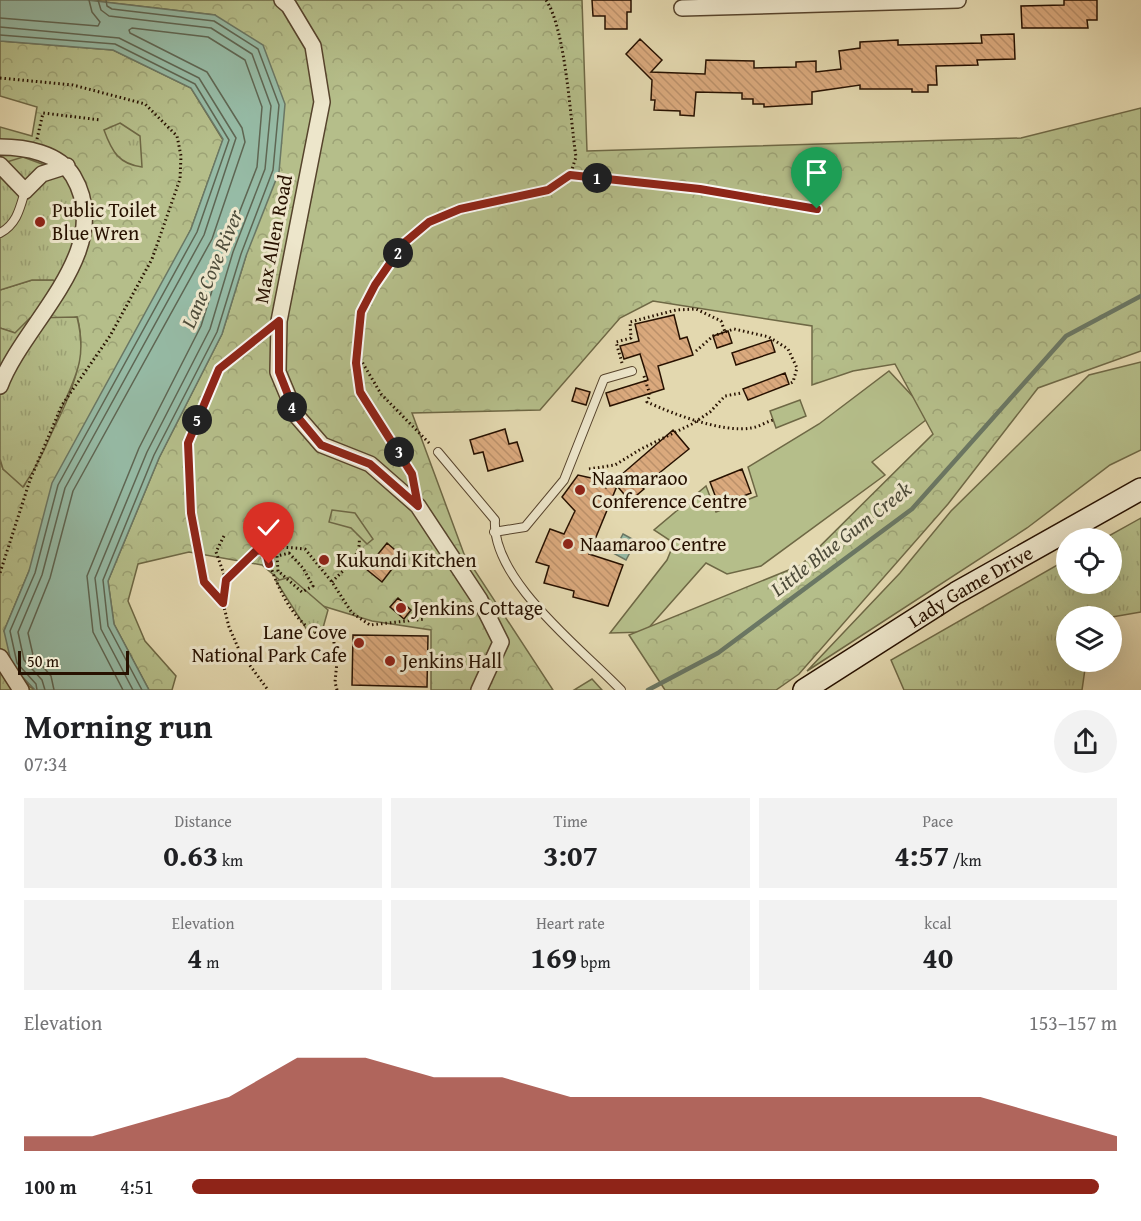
<!DOCTYPE html>
<html lang="en">
<head>
<meta charset="utf-8">
<style>
	body { margin:0; font-family:"Gentium Book Plus",serif; background:#f2f2f2; color:#202124; height:100vh; display:flex; flex-direction:column; font-size:22px; white-space:nowrap }
	* { box-sizing:border-box; margin:0 }
	p { font-size:20px; color:#757577 }
	.icon { flex:none; width:33px; height:33px; fill:none; stroke:currentColor; stroke-width:2; stroke-linecap:round; stroke-linejoin:round }
	.map { position:relative; height:690px; overflow:hidden }
	.drawer { display:flex; flex-direction:column; background:#fff; flex:1 }
	.drawer>* { flex:none }
	.tools { position:absolute; left:1056px; top:528px; display:grid; gap:12px }
	.tools a { display:grid; place-items:center; width:66px; height:66px; border-radius:50%; background:#fff; box-shadow:0 6px 24px #0002; font-size:30px }
	.scale { position:absolute; left:18px; bottom:15px; width:111px; box-sizing:border-box; padding-left:6px; border:3px solid #271100; border-top:0; font-size:16px; line-height:21px; white-space:nowrap; color:#271100; -webkit-text-stroke:4px #ede6cb; paint-order:stroke }
	.pin { position:absolute; display:grid; place-items:center; width:51px; height:51px; color:#fff; margin:-62px -26px; border-radius:50% 50% 50% 0; rotate:-45deg; box-shadow:0 0 6px #0007 }
	.pin .icon { rotate:45deg }
	.km { position:absolute; width:30px; height:30px; margin:-15px; border-radius:50%; background:#222; color:#fff; font-size:16px; line-height:30px; text-align:center }
	.round { display:grid; place-items:center; flex:none; width:63px; height:63px; border-radius:32px; background:#f2f2f2 }
	.overview { display:flex; align-items:center; justify-content:space-between; height:102px; padding:0 24px }
	h1 { font-size:33px; font-weight:700; line-height:45px }
	.metrics { display:grid; grid-template-columns:repeat(3,1fr); gap:9px; height:102px; padding:6px 24px }
	.metrics div { display:grid; align-content:center; border-radius:0px; background:#f2f2f2; text-align:center }
	.metrics b { font-size:30px; font-weight:700 }
	.metrics small { font-size:16px; font-weight:400 }
	.metrics p { font-size:16px }
	.chart { height:168px; padding:12px 24px }
	.chart p { display:flex; justify-content:space-between }
	.chart svg { width:100%; height:108px; margin-top:6px; fill:#8f2418; opacity:.7 }
	ul { padding:0 24px; list-style:none; font-size:20px }
	li { display:grid; grid-template-columns:96px 72px 1fr; align-items:center; height:45px }
	li i { height:15px; border-radius:8px; background:#8f2418 }
	.map>svg:first-child { display:block }
	.grass { fill:#b5be8a; stroke:#6e6845; stroke-width:1.5 }
	.forest { fill:url(#forest-crowns); stroke:#6e6845; stroke-width:1.5 }
	.park { fill:url(#park-tufts); stroke:#6e6845; stroke-width:1.5 }
	.water { fill:#96bba6; stroke:#6a7764; stroke-width:1.5 }
	.lines { fill:none; stroke-linecap:round; stroke-linejoin:round }
	.shore { stroke:#5e6653; stroke-width:1.5 }
	.stream { stroke:#6a7764; stroke-width:4.5 }
	.building { fill:url(#building-back-hatch); stroke:#271100; stroke-width:1.5 }
	.service-casing { stroke:#56432c; stroke-width:10 }
	.minor-casing { stroke:#56432c; stroke-width:18 }
	.secondary-casing { stroke:#271100; stroke-width:24 }
	.path { stroke:#271100; stroke-width:3; stroke-dasharray:1.5 3; stroke-linecap:butt }
	.service { stroke:#ede6cb; stroke-width:8 }
	.minor { stroke:#ede6cb; stroke-width:15 }
	.secondary { stroke:#ede6cb; stroke-width:21 }
	.route-casing { stroke:#fff; stroke-width:12 }
	.route { stroke:#8f2418; stroke-width:8 }
	.poi-dot { fill:#8f2418; stroke:#ede6cb; stroke-width:2 }
	.labels { text-anchor:middle; stroke-width:6; stroke-linejoin:round; paint-order:stroke }
	.poi-label { font-size:20px; fill:#271100; stroke:#ede6cb; text-anchor:start }
	.street-label { font-size:20px; fill:#271100; stroke:#ede6cb }
	.water-label { font-size:21px; font-style:italic; fill:#4e4c3a; stroke:#ede6cb }
</style>
</head>
<body>
<div class="map">
<svg width="1141" height="690" viewBox="0 0 1141 690">
	<defs>
		<pattern id="forest-crowns" width="20" height="18" patternUnits="userSpaceOnUse" patternTransform="scale(1.5)"><rect width="20" height="18" fill="#b5be8a"/><path d="M2 6a3 3 0 1 1 6 0M12 15a3 3 0 1 1 6 0" fill="none" stroke="#9ca275"/></pattern>
		<pattern id="park-tufts" width="24" height="20" patternUnits="userSpaceOnUse" patternTransform="scale(1.5)"><rect width="24" height="20" fill="#b5be8a"/><path d="M3 7l-1-3M5 7V3M7 7l1-3M15 17l-1-3M17 17v-4M19 17l1-3" fill="none" stroke="#9ca275"/></pattern>
		<pattern id="building-back-hatch" width="6" height="6" patternUnits="userSpaceOnUse" patternTransform="scale(1.5)"><rect width="6" height="6" fill="#daa97d"/><path d="M-1 5l2 2M0 0l6 6M5-1l2 2" fill="none" stroke="#bb906a"/></pattern>
	</defs>
	<rect width="100%" height="100%" fill="#e3d8af"/>
	<filter id="stains"><feTurbulence type="fractalNoise" baseFrequency=".00333" numOctaves="4"/><feColorMatrix values="0 0 0 0 .2 0 0 0 0 .09 0 0 0 0 .02 0 0 0 .5 -.17"/></filter>
	<radialGradient id="worn" r=".72"><stop offset=".6" stop-color="#630" stop-opacity="0"/><stop offset="1" stop-color="#630" stop-opacity=".3"/></radialGradient>
	<path class="grass" d="M1141 362V450L1110 465 1027 528 807 671 900 573 951 511 1089 375Z
		M889 371 931 416 872 462 885 475 761 566 727 574 706 563 645 632 610 633 667 560 674 543 654 530 706 486 716 512 757 496 748 467 819 424Z
		M800 400 806 416 776 428 770 411Z"/>
	<path class="forest" d="M87 0H582L587 151 1021 138 1141 108V351L1038 388 948 504 799 674 776 690H665L629 635 801 565 933 434 895 364 853 371 812 385V326L653 301 620 318 540 410 412 413 464 554 553 690H431V630L372 621 303 600 262 565 189 552 138 564 128 601 145 641 176 676 172 690H149L114 624 108 581 159 458 222 334 246 256 215 15Z
		M0 41 113 50 191 88 223 140 191 229 29 571 4 631 29 686 35 690H0V459L3 469 24 486C47 438 94 372 77 317L15 333 0 328V290L32 280H53L0 164V127L32 136 37 107 0 96Z
		M592 679 602 690H574Z"/>
	<path class="park" d="M120 123 140 136 142 167C119 164 112 152 104 130Z
		M23 157 80 178 83 233 57 283 53 280H32L0 290V164Z
		M77 317C88 361 74 378 59 415 48 442 40 462 23 487L3 469 0 459V328L15 333 30 318Z
		M332 510 355 513 373 539 367 544 351 528 329 522Z
		M1141 518V612L1112 617 1066 616V662H1086L1082 690H904L891 660 1066 560V584H1112V538H1105Z
		M290 577 328 610 321 635 307 630 276 581Z"/>
	<path class="water" d="M0 0H87L215 15 263 45 285 104 279 172 246 256 222 334 159 458 108 581 114 624 149 690H35L12 666 4 631 29 571 52 483 191 229 223 139 191 88 113 50 0 41Z
		M623 534 636 541 626 560 613 553Z"/>
	<g class="lines">
		<path class="shore" d="M98 0 101 10 109 16 211 28 252 54 271 106 265 169 233 252 210 329 147 452 95 578 101 629 133 690
			M106 0 107 6 112 9 214 21 258 49 279 105 273 170 241 254 217 332 154 455 103 580 108 626 142 690
			M0 18 98 26 100 22 92 12 89 0
			M0 27 119 38 199 78 236 138 204 235 65 488 42 575 18 632 24 660 42 680 45 690
			M0 35 115 44 195 84 229 140 197 232 58 485 35 573 10 631 17 663 36 684 37 690
			M54 690 51 676 33 655 28 633 50 578 73 491 212 239 245 142 242 128 207 72 130 33 129 30 132 28 208 37 245 60 262 107 257 167 225 249 201 326 139 448 87 576 93 632 123 690"/>
		<path class="stream" d="M648 690 718 653 912 509 1066 336 1141 296"/>
	</g>
	<path class="building" d="M592 0H631V12H627V29H605V16H593Z
		M1064 0H1097V20H1087L1088 28H1022L1021 6 1064 5Z
		M1014 34 1015 59 977 60 978 65 936 66 937 85H928V92H912V89H860V85L812 92V104L764 107V104H753V99H742V93L696 92 694 116 680 115V111L654 110 655 100H651L652 80 626 54 640 39 662 60 651 72 705 74 706 60 754 61V68L796 67V62L816 61V72L841 69 839 51 860 48V42L898 40V45L982 43 981 35Z
		M674 315 680 339 687 337 693 355 658 366 664 389 610 406 606 393 648 380 640 354 624 359 620 346 639 341 635 324Z
		M728 331 732 343 717 348 713 336Z
		M771 340 775 352 736 365 732 353Z
		M785 373 789 384 748 400 743 389Z
		M576 388 590 392 586 405 572 401Z
		M505 429 509 444 517 442 523 461 488 471 483 452 474 454 470 440Z
		M673 430 689 449 642 487 644 489 630 501 617 486 589 554 623 565 608 606 573 597 574 591 544 583 549 566 536 562 550 529 564 534 575 511 562 497 578 475 600 480 606 488Z
		M742 469 751 493 719 506 710 482Z
		M387 543 402 556 382 582 366 569Z
		M398 598 411 610 404 619 390 607Z
		M353 635 428 636 427 687 352 685Z"/>
	<g class="lines">
		<g class="service-casing">
			<path id="service" d="M0 233C17 224 20 208 25 191
				M438 452 495 520C491 580 582 649 621 690
				M494 532 525 527 564 480 604 379 632 371"/>
		</g>
		<g class="minor-casing">
			<path id="minor" d="M282 0 289 6 313 46 322 102 279 321 278 372 296 415 322 445 370 464 418 506 480 600 501 642 479 690
				M682 8 958 0
				M0 147C25 147 59 153 73 176 117 250 23 323 0 386
				M0 165 25 191 42 174 67 166
				M0 657 21 690"/>
		</g>
		<g class="secondary-casing">
			<g id="secondary">
				<path id="s1" d="M804 690 956 593 1141 489"/>
			</g>
		</g>
		<path class="path" d="M0 78 73 85 145 104 177 136 181 156 180 179 152 259 110 336 62 405 30 480 0 573
			M37 139 43 113 101 120
			M570 175 700 189 817 209
			M696 351 713 336 734 329 769 337 788 349 797 368 793 382 789 384
			M358 355 381 394 431 445
			M622 363 616 342 631 338 630 322 676 310 696 309 721 321 725 332
			M644 376 650 395 647 402C673 414 723 433 751 428 759 427 766 422 773 420
			M589 469 615 465 641 449 692 424 710 412 725 396 741 393
			M414 483 413 474 360 392 356 363 361 312 375 285 404 243 429 222 460 209 548 191 570 175 576 157C570 118 566 30 546 0
			M224 536 216 552 226 580 223 603 229 627 240 652 268 690
			M265 549C274 580 291 624 323 636
			M289 553 303 568 313 586 302 592 278 571 277 556Z
			M226 580C258 549 259 544 305 549L332 582 352 613 370 625 425 619
			M332 582C344 569 362 556 359 538
			M223 603 204 582 191 513 188 443 219 369 264 333
			M334 642V650L338 652 335 682 337 690"/>
		<use href="#service" class="service"/>
		<use href="#minor" class="minor"/>
		<use href="#secondary" class="secondary"/>
	</g>
	<g class="lines">
		<g class="route-casing">
			<path id="route" d="M269 564 265 549 256 551 226 580 223 603 204 582 191 513 188 443 219 369 279 321V372L296 415 321 445 370 464 418 506 412 474 360 392 356 363 361 312 375 285 404 243 429 222 460 209 548 190 570 175 700 189 817 209"/>
		</g>
		<use href="#route" class="route"/>
	</g>
	<g class="poi-dot">
		<circle cx="40" cy="222" r="6"/>
		<circle cx="580" cy="490" r="6"/>
		<circle cx="568" cy="544" r="6"/>
		<circle cx="324" cy="560" r="6"/>
		<circle cx="401" cy="608" r="6"/>
		<circle cx="359" cy="643" r="6"/>
		<circle cx="390" cy="661" r="6"/>
	</g>
	<g class="labels">
		<g class="poi-label">
			<text x="52" y="217">Public Toilet<tspan x="52" dy="23">Blue Wren</tspan></text>
			<text x="592" y="485">Naamaraoo<tspan x="592" dy="23">Conference Centre</tspan></text>
			<text x="580" y="551">Naamaroo Centre</text>
			<text x="336" y="567">Kukundi Kitchen</text>
			<text x="413" y="615">Jenkins Cottage</text>
			<text x="347" y="639" text-anchor="end">Lane Cove<tspan x="347" dy="23">National Park Cafe</tspan></text>
			<text x="402" y="668">Jenkins Hall</text>
		</g>
		<g class="street-label">
			<text transform="translate(273 239) rotate(-79)" y="7">Max Allen Road</text>
			<text dy="7" stroke="none"><textPath href="#s1" startOffset="196">Lady Game Drive</textPath></text>
		</g>
		<g class="water-label">
			<text transform="translate(212 269) rotate(-67)" y="7">Lane Cove River</text>
			<text transform="translate(841 539) rotate(-38)" y="7">Little Blue Gum Creek</text>
		</g>
	</g>
	<rect width="100%" height="100%" filter="url(#stains)"/>
	<rect width="100%" height="100%" fill="url(#worn)"/>
</svg>
<div class="tools">
<a><svg class="icon" aria-label="locate" viewBox="0 0 24 24"><circle cx="12" cy="12" r="6"/><path d="M12 2v4M12 18v4M2 12h4M18 12h4"/></svg></a>
<a><svg class="icon" aria-label="layers" viewBox="0 0 24 24"><path d="M12 4l9 5-9 5-9-5zM3 14l9 5 9-5"/></svg></a>
</div>
<div class="scale">50 m</div>
<div class="pin" style="left:817px;top:209px;background:#1e9e55"><svg class="icon" aria-label="arrive" viewBox="0 0 24 24"><path d="M6 21V4h12l-3 4 3 4H6"/></svg></div>
<div class="pin" style="left:269px;top:564px;background:#d93025"><svg class="icon" aria-label="check" viewBox="0 0 24 24"><path d="M5 12l5 5 9-10"/></svg></div>
<b class="km" style="left:597px;top:178px">1</b>
<b class="km" style="left:398px;top:253px">2</b>
<b class="km" style="left:399px;top:452px">3</b>
<b class="km" style="left:292px;top:407px">4</b>
<b class="km" style="left:197px;top:420px">5</b>
</div>
<section class="drawer">
<div class="overview"><div><h1>Morning run</h1><p>07:34</p></div><a class="round"><svg class="icon" aria-label="share" viewBox="0 0 24 24"><path d="M12 15V3M7 8l5-5 5 5M5 13v7h14v-7"/></svg></a></div>
<div class="metrics">
<div><p>Distance</p><b>0.63<small> km</small></b></div>
<div><p>Time</p><b>3:07</b></div>
<div><p>Pace</p><b>4:57<small> /km</small></b></div>
</div>
<div class="metrics">
<div><p>Elevation</p><b>4<small> m</small></b></div>
<div><p>Heart rate</p><b>169<small> bpm</small></b></div>
<div><p>kcal</p><b>40</b></div>
</div>
<div class="chart"><p><span>Elevation</span>153–157 m</p>
<svg viewBox="0 0 160 44" preserveAspectRatio="none"><path d="M0 44V38L10 38L20 30L30 22L40 6L50 6L60 14L70 14L80 22L90 22L100 22L110 22L120 22L130 22L140 22L150 30L160 38V44z"/></svg>
</div>
<ul>
<li><b>100 m</b>4:51<i style="width:98%"></i></li>
</ul>
</section>
</body>
</html>
